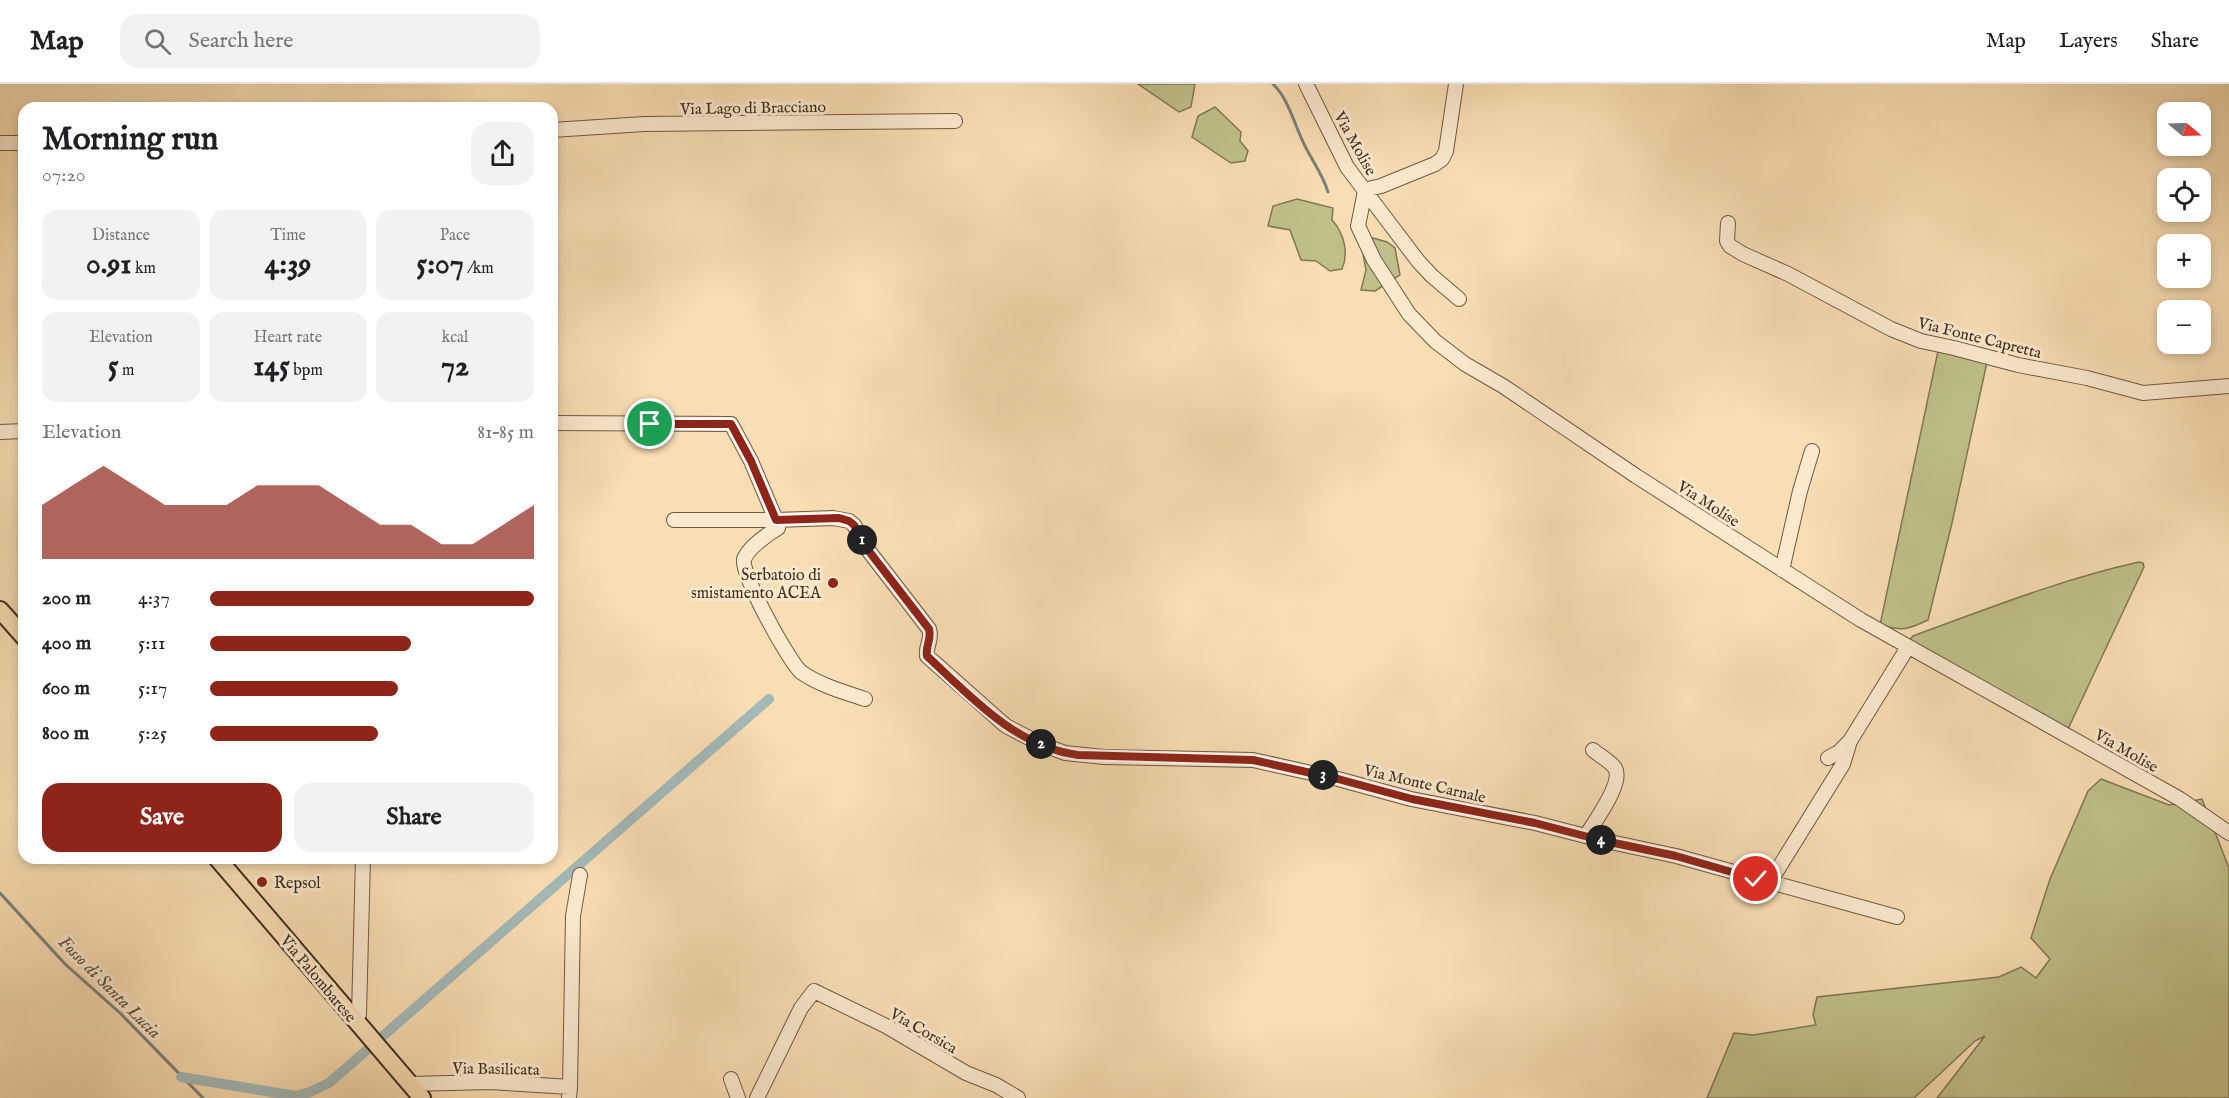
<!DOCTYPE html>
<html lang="en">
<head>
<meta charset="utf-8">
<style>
	body { margin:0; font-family:"IM FELL English",serif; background:#f2f2f2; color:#202124; height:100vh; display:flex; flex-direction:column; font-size:22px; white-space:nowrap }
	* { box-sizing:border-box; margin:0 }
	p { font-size:20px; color:#757577 }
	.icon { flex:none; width:33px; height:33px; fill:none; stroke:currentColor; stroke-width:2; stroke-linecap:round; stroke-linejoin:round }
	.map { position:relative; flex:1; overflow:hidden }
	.drawer { position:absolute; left:18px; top:18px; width:540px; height:762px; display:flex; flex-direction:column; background:#fff; border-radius:18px; box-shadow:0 3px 9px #0003 }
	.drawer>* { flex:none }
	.needle { width:39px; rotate:109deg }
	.controls { position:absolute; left:2157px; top:18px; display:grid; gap:12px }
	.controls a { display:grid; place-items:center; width:54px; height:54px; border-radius:12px; background:#fff; box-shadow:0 3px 9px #0003; font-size:30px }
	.pin { position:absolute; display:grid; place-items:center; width:51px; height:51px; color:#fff; margin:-26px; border:3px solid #fff; border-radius:50%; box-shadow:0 2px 6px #0007 }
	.km { position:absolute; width:30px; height:30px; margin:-15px; border-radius:50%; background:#222; color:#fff; font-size:16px; line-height:30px; text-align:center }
	.round { display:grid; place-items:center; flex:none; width:63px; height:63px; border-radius:18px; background:#f2f2f2 }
	.overview { display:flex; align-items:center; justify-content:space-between; height:102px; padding:0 24px }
	h1 { font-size:33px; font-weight:700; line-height:45px }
	.figures { display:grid; grid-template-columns:repeat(3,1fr); gap:9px; height:102px; padding:6px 24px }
	.figures div { display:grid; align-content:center; border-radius:15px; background:#f2f2f2; text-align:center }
	.figures b { font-size:30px; font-weight:700 }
	.figures small { font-size:16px; font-weight:400 }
	.figures p { font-size:16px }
	.chart { height:168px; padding:12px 24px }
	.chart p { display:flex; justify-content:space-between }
	.chart svg { width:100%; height:108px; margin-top:6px; fill:#8f2418; opacity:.7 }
	.primary-button { display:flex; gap:12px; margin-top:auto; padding:12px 24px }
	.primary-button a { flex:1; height:69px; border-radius:18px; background:#8f2418; color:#fff; font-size:24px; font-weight:700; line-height:69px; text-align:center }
	.primary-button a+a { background:#f2f2f2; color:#202124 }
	ul { padding:0 24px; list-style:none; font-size:20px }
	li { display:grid; grid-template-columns:96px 72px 1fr; align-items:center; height:45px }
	li i { height:15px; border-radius:8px; background:#8f2418 }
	header { display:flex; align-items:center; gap:36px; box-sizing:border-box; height:84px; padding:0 30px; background:#fff; border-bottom:2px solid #e0e0e0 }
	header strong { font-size:28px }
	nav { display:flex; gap:33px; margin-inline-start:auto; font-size:21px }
	.search { width:420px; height:54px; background:#f2f2f2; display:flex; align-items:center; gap:15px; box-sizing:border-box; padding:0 21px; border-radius:18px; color:#757577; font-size:22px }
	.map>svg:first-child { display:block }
	.green { fill:#c0c08a; stroke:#7f7854; stroke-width:1.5 }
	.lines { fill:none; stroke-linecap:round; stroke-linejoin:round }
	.stream { stroke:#7b827a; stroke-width:3 }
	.canal { stroke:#a3b9b8; stroke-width:10 }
	.minor-casing { stroke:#6d5a43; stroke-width:16 }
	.major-casing { stroke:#3e2f1e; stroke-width:20 }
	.minor { stroke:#fbe9ce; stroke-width:14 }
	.major { stroke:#f9ddb3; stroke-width:16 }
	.route-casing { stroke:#fff; stroke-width:12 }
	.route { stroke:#8f2418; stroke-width:8 }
	.poi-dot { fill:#8f2418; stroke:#fbe9ce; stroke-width:2 }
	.labels { text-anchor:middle; stroke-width:6; stroke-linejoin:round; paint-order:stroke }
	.street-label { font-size:16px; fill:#3e2f1e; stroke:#fbe9ce }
	.poi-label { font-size:16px; fill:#3e2f1e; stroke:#fbe9ce; text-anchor:end }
	.water-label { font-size:18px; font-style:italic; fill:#575244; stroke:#fbe9ce }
</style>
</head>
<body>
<header>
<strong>Map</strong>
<div class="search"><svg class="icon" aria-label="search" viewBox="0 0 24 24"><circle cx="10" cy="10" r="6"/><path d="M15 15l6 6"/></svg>Search here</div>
<nav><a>Map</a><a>Layers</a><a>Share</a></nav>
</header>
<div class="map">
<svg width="2229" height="1014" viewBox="0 0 2229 1014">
	<rect width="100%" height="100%" fill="#f9ddb3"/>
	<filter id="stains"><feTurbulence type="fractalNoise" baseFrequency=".00333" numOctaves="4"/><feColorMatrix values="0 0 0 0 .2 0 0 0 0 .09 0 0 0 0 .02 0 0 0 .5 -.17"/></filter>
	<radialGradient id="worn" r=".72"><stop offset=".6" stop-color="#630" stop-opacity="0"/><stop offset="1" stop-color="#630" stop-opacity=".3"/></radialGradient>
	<path class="green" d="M1138 0H1195L1191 23 1179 28Z
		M1215 23 1241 48 1240 57 1248 67 1245 77 1231 79 1192 53 1198 32Z
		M1297 115 1333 124 1332 136C1344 149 1349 169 1342 185L1330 187 1316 177 1301 176 1290 146 1268 142 1273 122Z
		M1373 154 1387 158 1395 164 1400 191 1375 207 1361 206 1366 186 1363 170Z
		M1938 267 1987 278 1952 439 1928 536C1907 546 1903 547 1880 541Z
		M2139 478 2143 479 2144 483 2068 645 1909 557 1913 552C1987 525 2062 495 2139 478Z
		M2101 695 2169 721 2202 715 2229 784V1014H1937L1985 952 1975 957 1914 1014H1707L1734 949 1753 951 1816 941 1813 931 1817 913 1999 893 2021 883 2036 894 2050 875 2031 854 2050 795 2088 707Z"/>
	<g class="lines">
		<path class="stream" d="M1273 0C1290 17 1294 41 1305 62 1313 78 1323 91 1328 108
			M0 809 65 880 120 929 203 1014"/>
		<path class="canal" d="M181 993 296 1012 310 1008 329 999 769 615"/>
		<g class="minor-casing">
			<path id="minor" d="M1306 0 1347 83 1365 107 1358 142 1374 176 1409 230 1435 257 1465 280 1503 302 1636 392 1861 536 2180 715 2229 749
				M552 46 644 40 955 37
				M0 59H24
				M1364 106 1381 102 1435 80 1442 75 1446 67 1456 0
				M1365 107 1418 177 1432 192 1459 215
				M1728 139 1727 157 1730 162 1743 170 1788 190 1891 245 1921 257 1954 264 2018 281 2087 294 2143 309 2229 302
				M552 339 731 340 751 377 776 436 833 434 849 437 854 441 868 466 929 545C933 556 925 562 927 572L1006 642 1041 660 1065 669 1104 673 1253 676 1338 695 1411 715 1535 739 1601 756 1676 772 1770 798 1843 680 1850 657 1908 563
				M0 348 24 347
				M674 436H776
				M778 444C768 450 749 463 744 475 739 487 789 578 801 588 819 601 844 608 865 615
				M1782 486 1800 407 1812 367
				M1828 674 1839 668 1850 657
				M1586 752C1594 738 1624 699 1615 684 1610 677 1600 672 1593 666
				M1770 798 1897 833
				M354 935 359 930 363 774
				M731 995 738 1014
				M410 1000 490 998 570 1003 569 1014
				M570 1003 573 832 580 791
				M757 1014 801 924 814 907 886 942 966 989 996 1001 1018 1014"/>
		</g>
		<g class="major-casing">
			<path id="major" d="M0 526 24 553
				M217 774 422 1014"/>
		</g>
		<use href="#minor" class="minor"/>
		<use href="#major" class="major"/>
	</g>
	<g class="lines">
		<g class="route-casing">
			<path id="route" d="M650 340H731L751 377 776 436 839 434 849 437 854 441 868 466 929 545C932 556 925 562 927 572 970 612 1016 663 1078 671L1253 676 1338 695 1412 715 1535 739 1600 756 1676 772 1756 795"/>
		</g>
		<use href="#route" class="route"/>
	</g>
	<g class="poi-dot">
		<circle cx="833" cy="499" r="6"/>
		<circle cx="262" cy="798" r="6"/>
	</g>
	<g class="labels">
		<g class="street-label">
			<text transform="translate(753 23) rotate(-1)" y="6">Via Lago di Bracciano</text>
			<text transform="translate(1356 59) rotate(61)" y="6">Via Molise</text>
			<text transform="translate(1980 253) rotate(14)" y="6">Via Fonte Capretta</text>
			<text transform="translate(1709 419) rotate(33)" y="6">Via Molise</text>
			<text transform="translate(2127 666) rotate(30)" y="6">Via Molise</text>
			<text transform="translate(1425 699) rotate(13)" y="6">Via Monte Carnale</text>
			<text transform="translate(319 894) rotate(50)" y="6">Via Palombarese</text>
			<text transform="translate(924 946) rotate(30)" y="6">Via Corsica</text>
			<text transform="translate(496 984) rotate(1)" y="6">Via Basilicata</text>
		</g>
		<g class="poi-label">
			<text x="821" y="496">Serbatoio di<tspan x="821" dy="18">smistamento ACEA</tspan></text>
			<text x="274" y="804" text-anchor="start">Repsol</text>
		</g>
		<g class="water-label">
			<text transform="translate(110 903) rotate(45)" y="6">Fosso di Santa Lucia</text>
		</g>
	</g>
	<rect width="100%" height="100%" filter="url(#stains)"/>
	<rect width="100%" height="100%" fill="url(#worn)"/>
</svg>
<div class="controls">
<a><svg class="needle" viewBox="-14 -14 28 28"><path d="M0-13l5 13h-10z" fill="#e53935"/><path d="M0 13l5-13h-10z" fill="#757577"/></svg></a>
<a><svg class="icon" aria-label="locate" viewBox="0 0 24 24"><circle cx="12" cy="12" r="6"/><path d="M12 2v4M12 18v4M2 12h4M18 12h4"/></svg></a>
<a>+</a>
<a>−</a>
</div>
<div class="pin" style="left:650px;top:340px;background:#1e9e55"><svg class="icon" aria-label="arrive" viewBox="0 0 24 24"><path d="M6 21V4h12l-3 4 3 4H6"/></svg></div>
<div class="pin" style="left:1756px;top:795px;background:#d93025"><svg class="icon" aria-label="check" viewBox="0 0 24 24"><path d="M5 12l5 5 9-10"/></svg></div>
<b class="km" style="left:862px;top:456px">1</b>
<b class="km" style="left:1041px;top:660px">2</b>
<b class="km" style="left:1323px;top:691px">3</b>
<b class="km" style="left:1601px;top:756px">4</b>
<section class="drawer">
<div class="overview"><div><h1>Morning run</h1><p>07:20</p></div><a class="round"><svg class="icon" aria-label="share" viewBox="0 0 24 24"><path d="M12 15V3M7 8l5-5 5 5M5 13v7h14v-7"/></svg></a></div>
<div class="figures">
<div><p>Distance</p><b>0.91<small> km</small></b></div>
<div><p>Time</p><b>4:39</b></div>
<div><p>Pace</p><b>5:07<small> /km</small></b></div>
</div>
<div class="figures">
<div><p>Elevation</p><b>5<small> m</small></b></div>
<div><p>Heart rate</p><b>145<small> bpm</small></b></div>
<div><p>kcal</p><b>72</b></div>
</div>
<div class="chart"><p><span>Elevation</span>81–85 m</p>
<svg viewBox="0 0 160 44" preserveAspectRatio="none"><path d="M0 44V22L10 14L20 6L30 14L40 22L50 22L60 22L70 14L80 14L90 14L100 22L110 30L120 30L130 38L140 38L150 30L160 22V44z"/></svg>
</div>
<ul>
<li><b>200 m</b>4:37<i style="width:100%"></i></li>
<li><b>400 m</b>5:11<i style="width:62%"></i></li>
<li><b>600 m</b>5:17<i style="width:58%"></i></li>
<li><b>800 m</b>5:25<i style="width:52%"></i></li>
</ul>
<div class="primary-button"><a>Save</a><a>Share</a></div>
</section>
</div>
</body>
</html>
